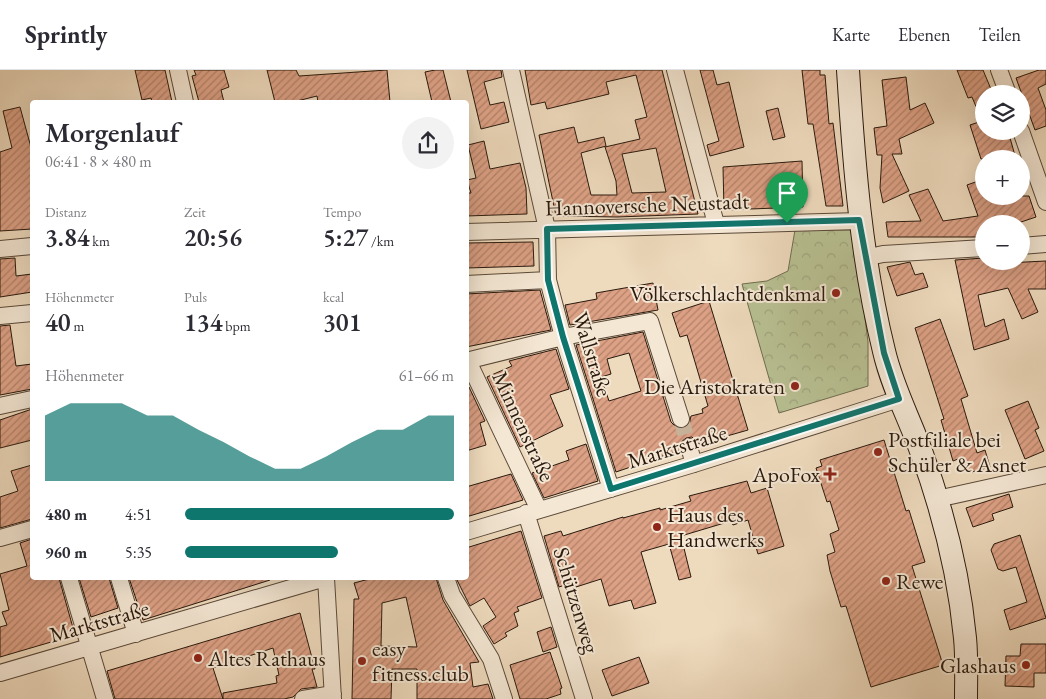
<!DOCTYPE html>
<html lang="de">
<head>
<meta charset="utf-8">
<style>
	body { margin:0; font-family:"EB Garamond",serif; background:#f2f2f3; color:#2b2b33; height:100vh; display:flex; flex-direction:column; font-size:19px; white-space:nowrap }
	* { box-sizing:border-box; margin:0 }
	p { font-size:16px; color:#7c7c81 }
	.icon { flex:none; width:28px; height:28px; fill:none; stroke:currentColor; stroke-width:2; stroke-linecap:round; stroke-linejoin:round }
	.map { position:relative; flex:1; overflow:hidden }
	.side { position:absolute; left:30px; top:30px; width:439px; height:480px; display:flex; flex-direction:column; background:#fff; border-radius:5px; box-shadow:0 5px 20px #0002 }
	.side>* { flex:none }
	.buttons { position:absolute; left:975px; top:15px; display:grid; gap:10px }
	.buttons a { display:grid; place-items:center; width:55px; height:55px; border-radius:50%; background:#fff; box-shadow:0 5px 20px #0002; font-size:25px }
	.pin { position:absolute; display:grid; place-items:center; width:42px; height:42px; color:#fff; margin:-51px -21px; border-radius:50% 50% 50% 0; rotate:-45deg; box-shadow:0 0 5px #0007 }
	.pin .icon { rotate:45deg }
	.round { display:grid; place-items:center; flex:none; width:52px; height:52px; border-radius:26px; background:#f2f2f3 }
	.overview { display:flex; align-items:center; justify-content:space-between; height:85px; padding:0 15px }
	h1 { font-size:28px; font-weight:600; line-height:38px }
	.stats { display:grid; grid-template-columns:repeat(3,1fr); gap:8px; height:85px; padding:5px 15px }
	.stats div { display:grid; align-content:center }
	.stats b { font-size:25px; font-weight:600 }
	.stats small { font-size:14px; font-weight:400 }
	.stats p { font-size:14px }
	.chart { height:140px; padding:10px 15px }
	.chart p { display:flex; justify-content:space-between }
	.chart svg { width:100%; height:90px; margin-top:5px; fill:#0f766e; opacity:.7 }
	ul { padding:0 15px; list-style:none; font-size:16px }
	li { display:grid; grid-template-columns:80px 60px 1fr; align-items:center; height:38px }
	li i { height:12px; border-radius:6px; background:#0f766e }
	header { display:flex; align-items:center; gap:30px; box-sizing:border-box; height:70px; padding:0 25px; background:#fff; border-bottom:1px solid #e1e1e2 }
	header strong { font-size:24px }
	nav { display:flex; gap:28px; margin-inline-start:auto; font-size:18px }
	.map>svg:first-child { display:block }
	.park { fill:url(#park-crowns); stroke:#706c50 }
	.building { fill:url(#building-hatch); stroke:#29190d; fill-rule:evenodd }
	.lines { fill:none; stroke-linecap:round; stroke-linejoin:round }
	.street-tunnel { stroke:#c7b39a; stroke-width:16; stroke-dasharray:16 8; stroke-linecap:butt }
	.street-casing { stroke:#5a4939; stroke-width:18 }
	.secondary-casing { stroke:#29190d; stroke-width:24 }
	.street { stroke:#f4e7d4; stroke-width:16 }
	.secondary { stroke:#f4e7d4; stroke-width:22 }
	.route-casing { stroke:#fff; stroke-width:10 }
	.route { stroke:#0f766e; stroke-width:6 }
	.poi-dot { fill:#8f2418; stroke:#f4e7d4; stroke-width:2 }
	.labels { text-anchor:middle; stroke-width:4; stroke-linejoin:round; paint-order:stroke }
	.street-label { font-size:22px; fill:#29190d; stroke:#f4e7d4 }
	.poi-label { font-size:22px; fill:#29190d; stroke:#f4e7d4; text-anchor:start }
</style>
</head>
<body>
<header>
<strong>Sprintly</strong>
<nav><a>Karte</a><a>Ebenen</a><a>Teilen</a></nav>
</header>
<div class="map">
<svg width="1046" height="629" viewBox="0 0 1046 629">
	<defs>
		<pattern id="park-crowns" width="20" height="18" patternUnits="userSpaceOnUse" patternTransform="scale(1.25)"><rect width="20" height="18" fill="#b8c092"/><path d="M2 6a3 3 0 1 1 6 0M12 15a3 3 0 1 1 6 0" fill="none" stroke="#9ea47d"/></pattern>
		<pattern id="building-hatch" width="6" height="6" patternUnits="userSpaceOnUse" patternTransform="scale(1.25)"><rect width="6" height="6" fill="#dda185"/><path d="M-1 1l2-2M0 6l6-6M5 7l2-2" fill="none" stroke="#b3826b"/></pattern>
	</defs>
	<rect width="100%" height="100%" fill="#eedabd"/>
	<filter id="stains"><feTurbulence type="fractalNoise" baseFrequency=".004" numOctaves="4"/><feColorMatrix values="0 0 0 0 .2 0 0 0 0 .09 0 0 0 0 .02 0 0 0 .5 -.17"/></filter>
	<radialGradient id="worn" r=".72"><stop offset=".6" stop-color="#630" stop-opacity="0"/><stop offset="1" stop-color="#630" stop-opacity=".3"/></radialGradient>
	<path class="park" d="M795 160H854L868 272V316L779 343 742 214 767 211 788 201Z"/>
	<path class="building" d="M135 0H165L172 32H152L151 28 142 30Z
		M194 0H224L229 17 221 20 224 32H199L192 6 196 5Z
		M267 0H296L299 6 387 0 390 32H318L317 26 293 32H275Z
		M435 0H443L451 32H432L425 2Z
		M467 0H501L502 7 484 12 490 35 504 32 509 52 481 59Z
		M525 0H662L698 144 617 147 556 146 539 65 574 57 578 73 604 67 606 76 581 83 591 125H617L616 111 605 77 640 69 635 50 647 47 636 5 606 12 609 24 547 39 545 32 531 35ZM656 78 666 122 632 123 622 84Z
		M700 0H713L717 15 729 12 744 77 710 86 707 75 719 71Z
		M802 0H820V5H825L829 54 833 53 843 136H826L813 54H808Z
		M957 0H983L993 24H984V61H1008L1016 89H981L970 55 982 51 972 27 968 28Z
		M1039 0H1046V14L1038 18 1046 40V56L1035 60 1016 8Z
		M906 7 910 40 925 33 934 53 899 69 902 84H892L909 121 883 133 880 118 882 85H877L874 58 887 56 882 10Z
		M20 37 32 81V159L0 161V82L12 78 3 41Z
		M778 38 785 67 773 70 766 41Z
		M484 71 490 99 520 93 526 118 527 144 466 146V123H471L467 110 476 108 468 75Z
		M802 91 803 137 724 140 723 97Z
		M984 109V126H1029L1036 147 1015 154H1010L1008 147 984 154 981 167H888L886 152 921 151 909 125 928 119 943 151 978 146 967 115Z
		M533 172 534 196 466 198V173Z
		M15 188 16 206 32 204V222L0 227V189Z
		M984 188V191L1006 193 1046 191V219H1028L1038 242 1022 249 1008 218 978 225 985 257 1004 249 1009 269 974 280 955 190Z
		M910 192 915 205 923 203 928 217 897 226 887 197Z
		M653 213 658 240 570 255 565 235 597 229 596 223Z
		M540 220 551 260 466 277V224Z
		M709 231 748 360 699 374 692 367 686 368 679 374 680 380 616 402 576 275 643 262 671 352 678 359 684 358 689 355 691 346 703 343 702 339 708 336 687 265 680 267 672 243ZM629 283 641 321 609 331 601 307 611 304 607 289Z
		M940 249 968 326 961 329 977 383 985 380 990 397 968 403 963 387 953 391 941 350 944 349 915 258Z
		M10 255 16 296 32 294V319L0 325V256Z
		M556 279 569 319 550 325 563 356 520 377 487 307 512 296 509 291Z
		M469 317 485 351 480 353 486 375 466 381V318Z
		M1028 331 1039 358 1035 360 1044 381 1025 389 1005 340Z
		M32 339V370L0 378V350Z
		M884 370 906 441 909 440 925 492 912 496 943 595 871 617 846 536 841 537 830 501 827 485 835 482 830 464 839 460 830 431 827 432 816 398 822 396 820 390Z
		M586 374 598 411 544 428 532 403 569 390 566 381Z
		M32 395V449L0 458V427L18 421 11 401Z
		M511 404 523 430 466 447V417Z
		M747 411 751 423 767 418 784 476 758 484 748 450 733 455 731 451 681 466 691 507 679 510 669 474 641 482 656 533 634 539 631 530 609 536 601 509 576 517 574 512 559 517 544 466 561 461 563 466 623 447V448L660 438V440L691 431 689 426Z
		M1009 424 1013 437 992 444 994 450 973 457 966 438Z
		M521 461 542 528 517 537 519 541 514 543 518 556 505 563 507 566 494 574 483 556 496 547 484 528 470 536 456 508H466V478Z
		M1020 465 1046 548 1010 560 1004 540 1027 532 1016 497 1003 501 998 499 991 480 994 474Z
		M32 469V508H59L75 565 0 587V557L7 555 2 542 9 540 0 504 27 496 20 473Z
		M79 508H109L118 538 91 547Z
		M129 508H269L270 510 143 550Z
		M373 508H436L443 530 479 592 470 593 473 617 488 614 493 629H417V599H392L391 629H352L354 529H359L354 513ZM406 527 417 577 381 576 382 533Z
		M300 543 315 599H312L317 617 301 619 293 627 284 629H223V623L277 613 276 606 279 605 273 578 213 598 223 629H115L107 601Z
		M551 557 557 577 543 582 537 562Z
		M1021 574H1046V603H1034V617L1005 616 1006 586H1020Z
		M550 582 562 618 560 619 561 624 546 629H520L510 595Z
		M639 587 649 613 612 626 602 600Z"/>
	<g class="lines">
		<path class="street-tunnel" d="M681 349 689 377"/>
		<g class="street-casing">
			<path id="street" d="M178 0 185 32
				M511 0 547 159 548 210 563 267 611 419
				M675 0 716 154
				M999 0 1008 24
				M1021 61 1046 132
				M466 162 859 151
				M1021 176 1046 174
				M0 179 32 176
				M865 188 883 184 984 178
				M466 214 548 210
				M0 246 32 243
				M466 291 563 267 650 251 681 349
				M468 291 539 440
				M0 336 32 329
				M689 377 694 394
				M937 429 1046 405
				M526 443 584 629
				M466 462 694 394 899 329
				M0 468 32 459
				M69 508 105 629
				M119 508 136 564
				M326 508 333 629
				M446 508 452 525 491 589 504 629
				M0 603 325 508
				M303 629 333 624"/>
		</g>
		<g class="secondary-casing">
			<path id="secondary" d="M848 0C854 95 861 188 884 281 892 316 909 348 921 381 943 441 959 505 965 568 967 588 966 609 966 629"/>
		</g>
		<use href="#street" class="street"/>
		<use href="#secondary" class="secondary"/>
	</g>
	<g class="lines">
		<g class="route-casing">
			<path id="route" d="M859 150 884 283 899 329 611 419 563 267 548 210 547 159Z"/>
		</g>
		<use href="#route" class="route"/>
	</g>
	<g class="poi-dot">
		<circle cx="836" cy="223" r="5"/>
		<circle cx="795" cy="316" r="5"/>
		<circle cx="878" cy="382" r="5"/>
		<path d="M827.5 396.5h5v5h5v5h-5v5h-5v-5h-5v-5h5z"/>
		<circle cx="657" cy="457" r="5"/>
		<circle cx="886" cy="511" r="5"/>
		<circle cx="198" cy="588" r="5"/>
		<circle cx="362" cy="591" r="5"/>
		<circle cx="1026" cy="595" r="5"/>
	</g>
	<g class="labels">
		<g class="street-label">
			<text transform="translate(647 134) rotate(-2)" y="8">Hannoversche Neustadt</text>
			<text transform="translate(593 284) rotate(73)" y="8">Wallstraße</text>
			<text transform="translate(524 356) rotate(65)" y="8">Minnenstraße</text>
			<text transform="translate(677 376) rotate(-17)" y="8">Marktstraße</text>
			<text transform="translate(577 530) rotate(73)" y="8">Schützenweg</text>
			<text transform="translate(99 551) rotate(-16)" y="8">Marktstraße</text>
		</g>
		<g class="poi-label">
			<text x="826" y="231" text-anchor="end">Völkerschlachtdenkmal</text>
			<text x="785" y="324" text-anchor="end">Die Aristokraten</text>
			<text x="888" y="377">Postfiliale bei<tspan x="888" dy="25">Schüler &amp; Asnet</tspan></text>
			<text x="820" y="412" text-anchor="end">ApoFox</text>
			<text x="667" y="452">Haus des<tspan x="667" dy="25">Handwerks</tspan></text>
			<text x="896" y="519">Rewe</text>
			<text x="372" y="586">easy<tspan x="372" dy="25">fitness.club</tspan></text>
			<text x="208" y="596">Altes Rathaus</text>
			<text x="1016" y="603" text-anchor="end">Glashaus</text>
		</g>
	</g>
	<rect width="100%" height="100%" filter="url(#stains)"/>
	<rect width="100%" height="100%" fill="url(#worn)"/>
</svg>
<div class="buttons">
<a><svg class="icon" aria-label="layers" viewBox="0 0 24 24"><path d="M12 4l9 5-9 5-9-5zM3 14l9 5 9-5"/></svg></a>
<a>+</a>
<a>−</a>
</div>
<div class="pin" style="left:787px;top:153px;background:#1e9e55"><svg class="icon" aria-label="arrive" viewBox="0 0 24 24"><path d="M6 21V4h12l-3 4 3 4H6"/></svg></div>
<section class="side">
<div class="overview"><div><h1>Morgenlauf</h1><p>06:41 · 8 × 480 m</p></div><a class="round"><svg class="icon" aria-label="share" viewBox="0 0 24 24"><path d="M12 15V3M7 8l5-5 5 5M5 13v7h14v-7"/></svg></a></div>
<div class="stats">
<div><p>Distanz</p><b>3.84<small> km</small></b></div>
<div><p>Zeit</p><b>20:56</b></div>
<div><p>Tempo</p><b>5:27<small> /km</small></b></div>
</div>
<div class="stats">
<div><p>Höhenmeter</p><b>40<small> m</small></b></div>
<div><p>Puls</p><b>134<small> bpm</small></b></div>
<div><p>kcal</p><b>301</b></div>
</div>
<div class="chart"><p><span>Höhenmeter</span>61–66 m</p>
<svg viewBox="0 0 160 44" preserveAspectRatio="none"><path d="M0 44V12L10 6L20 6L30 6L40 12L50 12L60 19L70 25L80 32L90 38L100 38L110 32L120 25L130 19L140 19L150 12L160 12V44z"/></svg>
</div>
<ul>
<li><b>480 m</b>4:51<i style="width:100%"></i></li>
<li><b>960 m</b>5:35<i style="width:57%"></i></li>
</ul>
</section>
</div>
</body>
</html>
